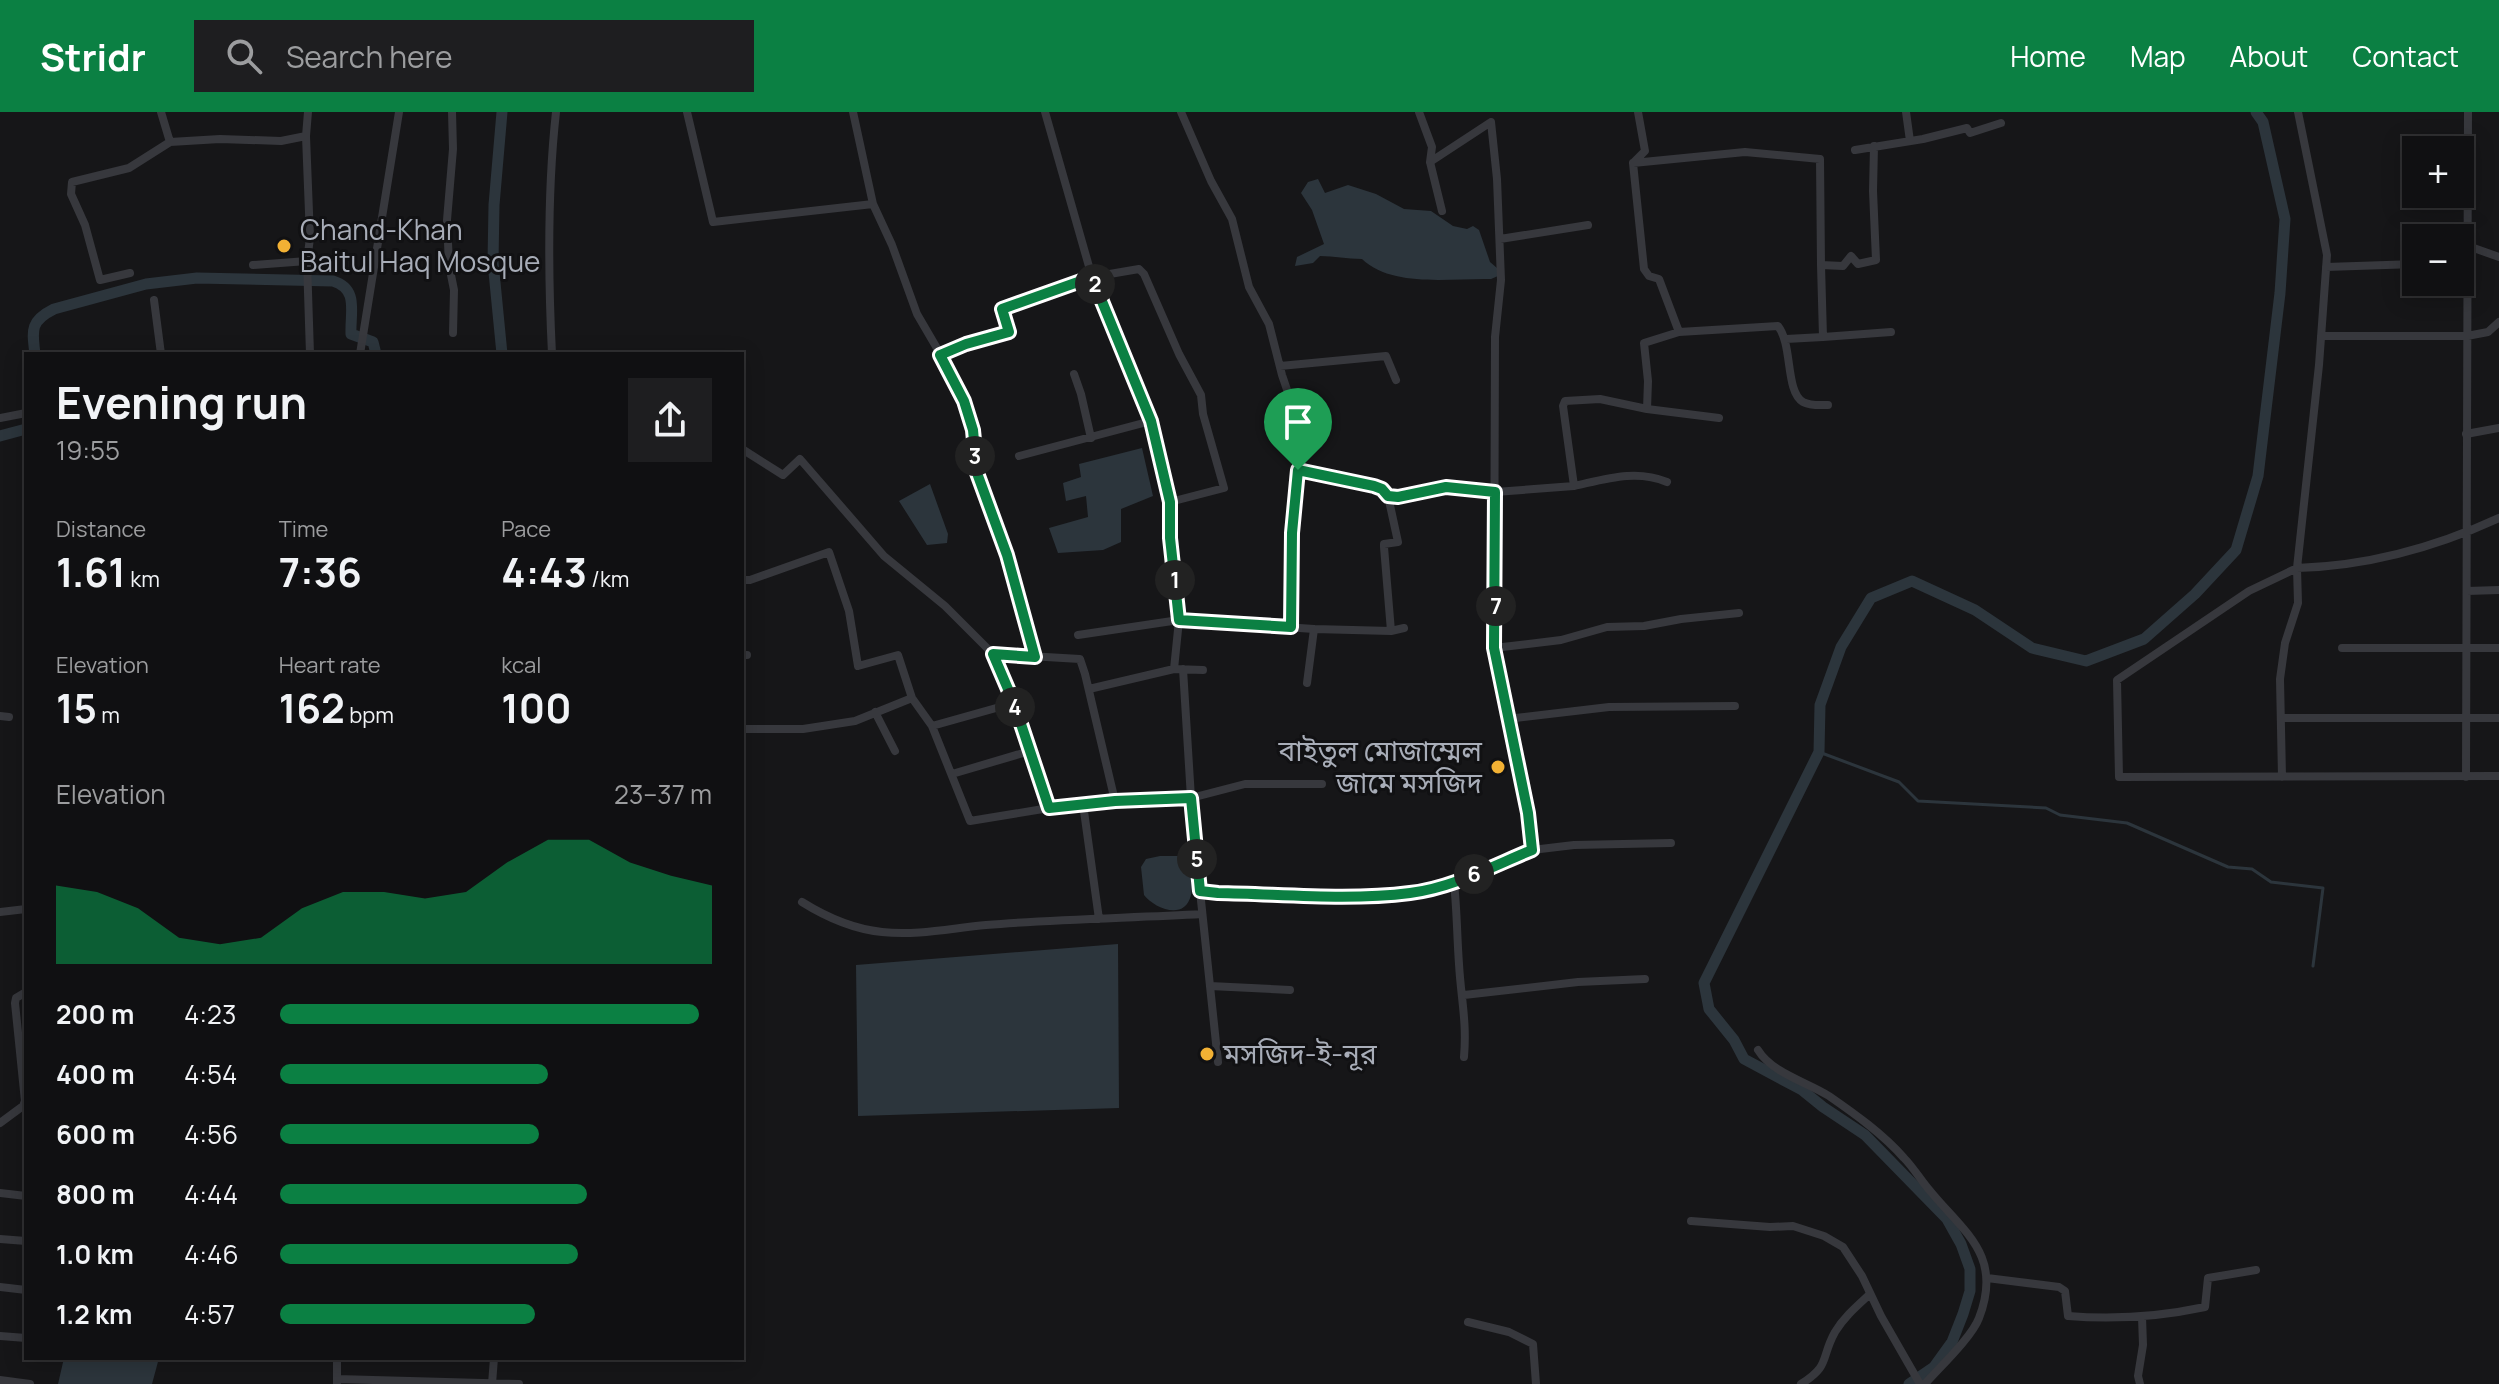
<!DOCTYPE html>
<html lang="en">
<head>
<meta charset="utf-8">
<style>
	body { margin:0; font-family:Manrope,"Noto Sans Bengali",sans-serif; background:#1e1e20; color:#f1f3f6; height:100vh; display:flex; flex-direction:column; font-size:30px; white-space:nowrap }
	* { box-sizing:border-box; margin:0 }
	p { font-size:26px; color:#9c9d9f }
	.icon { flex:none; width:44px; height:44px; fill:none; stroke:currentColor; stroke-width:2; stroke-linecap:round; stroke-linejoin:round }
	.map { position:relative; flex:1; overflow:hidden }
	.details { position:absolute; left:24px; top:240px; width:720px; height:1008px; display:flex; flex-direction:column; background:#101012; border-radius:0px; box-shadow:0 4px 20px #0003,0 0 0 2px #303032 }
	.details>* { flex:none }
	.fabs { position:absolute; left:2402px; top:24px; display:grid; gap:16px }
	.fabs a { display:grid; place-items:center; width:72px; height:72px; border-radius:0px; background:#101012; box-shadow:0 4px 20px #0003,0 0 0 2px #303032; font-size:40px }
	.pin { position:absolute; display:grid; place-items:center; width:68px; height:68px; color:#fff; margin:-82px -34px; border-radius:50% 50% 50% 0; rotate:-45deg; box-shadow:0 0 8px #0007 }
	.pin .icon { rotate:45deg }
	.km { position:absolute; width:40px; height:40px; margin:-20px; border-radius:50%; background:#222; color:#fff; font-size:22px; line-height:40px; text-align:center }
	.round { display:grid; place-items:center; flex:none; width:84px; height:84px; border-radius:0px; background:#1e1e20 }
	.summary { display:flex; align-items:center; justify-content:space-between; height:136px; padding:0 32px }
	h1 { font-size:44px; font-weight:700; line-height:60px }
	.figures { display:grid; grid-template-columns:repeat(3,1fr); gap:12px; height:136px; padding:8px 32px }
	.figures div { display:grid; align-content:center }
	.figures b { font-size:40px; font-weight:700 }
	.figures small { font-size:22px; font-weight:400 }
	.figures p { font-size:22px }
	.chart { height:224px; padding:16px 32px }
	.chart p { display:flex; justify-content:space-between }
	.chart svg { width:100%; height:144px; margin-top:8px; fill:#0b8043; opacity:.7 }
	ul { padding:0 32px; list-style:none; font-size:26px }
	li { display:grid; grid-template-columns:128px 96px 1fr; align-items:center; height:60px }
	li i { height:20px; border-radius:10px; background:#0b8043 }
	header { display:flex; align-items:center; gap:48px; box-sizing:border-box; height:112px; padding:0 40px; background:#0b8043; color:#fff }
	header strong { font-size:38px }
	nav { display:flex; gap:44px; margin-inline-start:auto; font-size:28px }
	.search { width:560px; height:72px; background:#1e1e20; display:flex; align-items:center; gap:20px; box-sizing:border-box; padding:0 28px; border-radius:0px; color:#9c9d9f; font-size:30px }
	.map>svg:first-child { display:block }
	.water { fill:#2c353c }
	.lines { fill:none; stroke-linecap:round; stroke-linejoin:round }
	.stream { stroke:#2c353c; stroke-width:3 }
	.canal { stroke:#2c353c; stroke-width:11 }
	.street { stroke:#37383d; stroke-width:8 }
	.route-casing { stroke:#fff; stroke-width:16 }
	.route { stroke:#0b8043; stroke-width:10 }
	.poi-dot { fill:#f2b134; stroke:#111113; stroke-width:3 }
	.labels { text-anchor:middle; stroke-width:6; stroke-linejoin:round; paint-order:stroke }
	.poi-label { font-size:28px; fill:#a8adb8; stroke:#111113; text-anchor:start }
</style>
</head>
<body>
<header>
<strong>Stridr</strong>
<div class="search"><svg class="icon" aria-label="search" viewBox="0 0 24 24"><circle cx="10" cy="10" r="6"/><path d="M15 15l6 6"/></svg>Search here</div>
<nav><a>Home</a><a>Map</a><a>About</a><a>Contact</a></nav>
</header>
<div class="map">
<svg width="2499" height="1272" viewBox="0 0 2499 1272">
	<rect width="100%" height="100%" fill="#161618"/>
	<path class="water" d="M1318 67 1325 81 1348 73 1376 82 1404 97 1431 99 1453 114 1467 117 1473 114 1479 118 1490 150 1497 156 1498 164 1491 167C1449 166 1393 176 1362 147 1347 147 1334 144 1320 144L1313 151 1295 154 1297 145 1324 132 1312 98 1301 81 1308 70Z
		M1142 336 1153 384 1121 397V430L1103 438 1058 441 1049 416 1088 405 1086 384 1066 389 1063 371 1081 365 1079 352Z
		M930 372 948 422 947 431 927 433 899 389Z
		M1160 744H1186C1188 756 1194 771 1191 783 1185 809 1155 797 1144 783L1141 755 1146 747Z
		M1118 832 1119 996 858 1004 856 853Z
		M64 1246H159L152 1272H58Z"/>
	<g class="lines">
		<path class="stream" d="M1819 640 1899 670 1918 689 2046 696 2060 703 2127 711 2228 755 2252 757 2271 770 2323 776 2313 854"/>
		<path class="canal" d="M502 0 494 93 493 150 502 242
			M35 242C32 218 30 209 54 197L146 172 197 166 333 169C359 177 350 200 351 222L373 230 376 242
			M0 324 26 317
			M1909 1272 1934 1255 1952 1230 1963 1202 1970 1179V1157L1961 1132 1947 1107 1865 1023 1823 995 1802 978 1744 947 1734 928 1709 897 1704 871 1819 640 1820 593 1841 535 1871 486 1912 469 1975 498 2032 536 2086 549 2144 527 2195 482 2236 438 2258 364 2280 181 2285 107 2263 10 2256 0"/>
		<path class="street" d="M161 0 170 30
			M308 0 306 24 310 126 307 149 310 242
			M452 0 453 37 447 108 449 153 454 178 453 221
			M687 0 713 110 873 92
			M853 0 873 92 892 133 917 202 952 262 964 289 973 318 977 361 1007 443 1035 545
			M1045 0 1092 165 1151 309 1170 390V426L1179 508 1174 557
			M1181 0 1211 69 1232 107 1249 175 1269 212 1282 263 1298 310V358L1374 374 1382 377 1388 384
			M1419 0 1432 35 1430 50
			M1906 0 1910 29
			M2298 0 2327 143 2319 253 2297 456C2367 454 2436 435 2499 406
			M1855 38 1923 27 1967 16 1970 21 2001 11
			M1633 51 1745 40 1820 47 1821 153 1843 154 1851 144 1858 152 1876 148 1873 79 1874 34
			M1500 127 1588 113
			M2468 134 2499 145
			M253 153 307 149
			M1821 153 1823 225 1891 220
			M2326 155 2416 152
			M130 161 100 168 85 113 71 82 72 70 129 56 170 30 220 27 281 29 306 24
			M154 188 161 242
			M1679 220 1778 214C1793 233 1785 279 1803 290 1810 294 1820 293 1828 293
			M2321 224H2467L2488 220 2499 210
			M1786 227 1823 225
			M360 242 399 0
			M552 242C548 161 547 81 556 0
			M940 243 966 232 1009 220 1002 197 1092 165 1139 157 1144 162 1179 242 1201 283 1203 302 1224 376 1170 390
			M1280 254 1386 244 1396 268
			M1074 262 1081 282 1091 326
			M1647 297 1719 306
			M0 306 26 301
			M2466 322 2499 316
			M742 337 783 363 800 347 884 444 945 494 993 542 1080 547 1085 562 1115 689 1191 686 1200 779 1349 784 1411 781 1454 771 1532 738 1528 701 1494 536 1495 225 1501 168 1497 67 1491 10 1430 50 1442 99
			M1019 344 1151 309
			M1574 374C1606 367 1636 357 1667 370
			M742 468H750L829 440 849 499 858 554 898 543 912 586
			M2467 479 2499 478
			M1291 515 1292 421 1298 358
			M1391 519 1384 435V432L1398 430 1388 384 1398 385 1446 375 1495 380 1574 374 1563 294 1565 289 1600 287 1647 297 1648 269 1644 231 1679 220 1659 167 1649 164 1644 157 1633 51 1645 39 1638 0
			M1078 523 1179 508 1314 517 1391 519 1404 516
			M1494 536 1561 528 1607 515 1644 514 1681 507 1739 501
			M2342 536H2499
			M742 543H747
			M1183 557 1191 686 1245 672H1322
			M1307 571 1314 517
			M1089 577 1174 557 1203 558
			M1014 591 1049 696
			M875 600 895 639
			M0 604 9 605
			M2283 606H2499
			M1507 607 1609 595 1735 594
			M932 614 970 709 1049 696 1115 689
			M742 617H803L855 609 912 586 932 614 1014 591 993 542
			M952 662 1030 639
			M2282 665 2280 567 2285 531 2298 491 2297 456 2249 479 2117 568 2119 665 2499 664
			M2466 665 2468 0
			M1083 692 1099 807
			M1532 738 1574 733 1671 731
			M1454 771C1457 798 1457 825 1459 852 1461 887 1467 909 1464 945
			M1200 779 1218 950
			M802 790C826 805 853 817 882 820 917 824 952 816 986 813 1058 807 1130 806 1202 802
			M0 800 26 797
			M1210 874 1290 878
			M1464 883 1578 870 1645 867
			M1758 938C1772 961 1807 970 1829 984 1855 1002 1883 1022 1904 1046 1914 1056 1921 1069 1931 1080 1965 1121 2003 1144 1979 1206 1972 1225 1939 1256 1925 1272
			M0 1011 23 994 25 989 15 891 16 886 26 880
			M0 1081 26 1084
			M1691 1109 1770 1115 1793 1114 1824 1124 1843 1135 1862 1164 1881 1204 1920 1272
			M0 1127 26 1129
			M1987 1166 2059 1175 2065 1179 2068 1204C2116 1208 2158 1205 2205 1195L2208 1166 2256 1158
			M0 1175 26 1178
			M1468 1210 1509 1220 1533 1232 1536 1272
			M0 1224 26 1226
			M337 1267 519 1272
			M0 1268 30 1272
			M337 1271V1246
			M492 1272 494 1246
			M1801 1272C1831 1253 1820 1247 1835 1220 1844 1205 1857 1194 1870 1182
			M2140 1272 2138 1264 2143 1233 2142 1205"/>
	</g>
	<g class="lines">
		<g class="route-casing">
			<path id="route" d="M1092 165 1151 309 1170 390V426L1179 508 1291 515 1292 421 1298 358 1374 374 1382 377 1388 384 1398 385 1446 375 1495 380 1494 536 1528 701 1532 738C1493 754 1452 776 1410 781 1347 789 1281 782 1218 781L1200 779 1191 686 1115 689 1049 696 1014 591 993 542 1035 545 1007 443 977 361 973 318 964 289 940 243 966 232 1009 220 1002 197Z"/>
		</g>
		<use href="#route" class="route"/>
	</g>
	<g class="poi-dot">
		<circle cx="284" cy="134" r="8"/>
		<circle cx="1498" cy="655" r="8"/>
		<circle cx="1207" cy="942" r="8"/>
	</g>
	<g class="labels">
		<g class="poi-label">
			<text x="300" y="128">Chand-Khan<tspan x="300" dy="32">Baitul Haq Mosque</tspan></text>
			<text x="1482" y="649" text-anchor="end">বাইতুল মোজাম্মেল<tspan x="1482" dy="32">জামে মসজিদ</tspan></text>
			<text x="1223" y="952">মসজিদ-ই-নূর</text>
		</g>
	</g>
</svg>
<div class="fabs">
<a>+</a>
<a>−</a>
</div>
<div class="pin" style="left:1298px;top:358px;background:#1e9e55"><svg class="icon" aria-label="arrive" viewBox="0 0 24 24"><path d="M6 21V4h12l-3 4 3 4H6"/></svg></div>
<b class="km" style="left:1175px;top:468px">1</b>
<b class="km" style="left:1095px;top:172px">2</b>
<b class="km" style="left:975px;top:344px">3</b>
<b class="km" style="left:1015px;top:595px">4</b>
<b class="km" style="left:1197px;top:747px">5</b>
<b class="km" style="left:1474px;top:762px">6</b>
<b class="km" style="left:1496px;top:494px">7</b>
<section class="details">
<div class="summary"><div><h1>Evening run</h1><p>19:55</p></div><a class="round"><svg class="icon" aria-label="share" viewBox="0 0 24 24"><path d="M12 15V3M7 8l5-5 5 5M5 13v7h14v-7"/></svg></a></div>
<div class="figures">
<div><p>Distance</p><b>1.61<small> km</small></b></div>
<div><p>Time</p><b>7:36</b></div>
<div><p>Pace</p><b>4:43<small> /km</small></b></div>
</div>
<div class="figures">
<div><p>Elevation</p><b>15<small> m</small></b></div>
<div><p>Heart rate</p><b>162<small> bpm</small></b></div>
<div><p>kcal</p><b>100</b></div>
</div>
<div class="chart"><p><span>Elevation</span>23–37 m</p>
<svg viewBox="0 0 160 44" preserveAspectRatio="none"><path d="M0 44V20L10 22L20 27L30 36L40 38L50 36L60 27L70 22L80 22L90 24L100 22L110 13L120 6L130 6L140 13L150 17L160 20V44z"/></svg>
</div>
<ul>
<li><b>200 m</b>4:23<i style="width:97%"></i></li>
<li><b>400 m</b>4:54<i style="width:62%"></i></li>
<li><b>600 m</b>4:56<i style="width:60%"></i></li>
<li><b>800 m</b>4:44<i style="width:71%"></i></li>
<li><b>1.0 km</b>4:46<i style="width:69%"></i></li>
<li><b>1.2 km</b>4:57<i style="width:59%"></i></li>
</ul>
</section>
</div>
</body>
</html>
